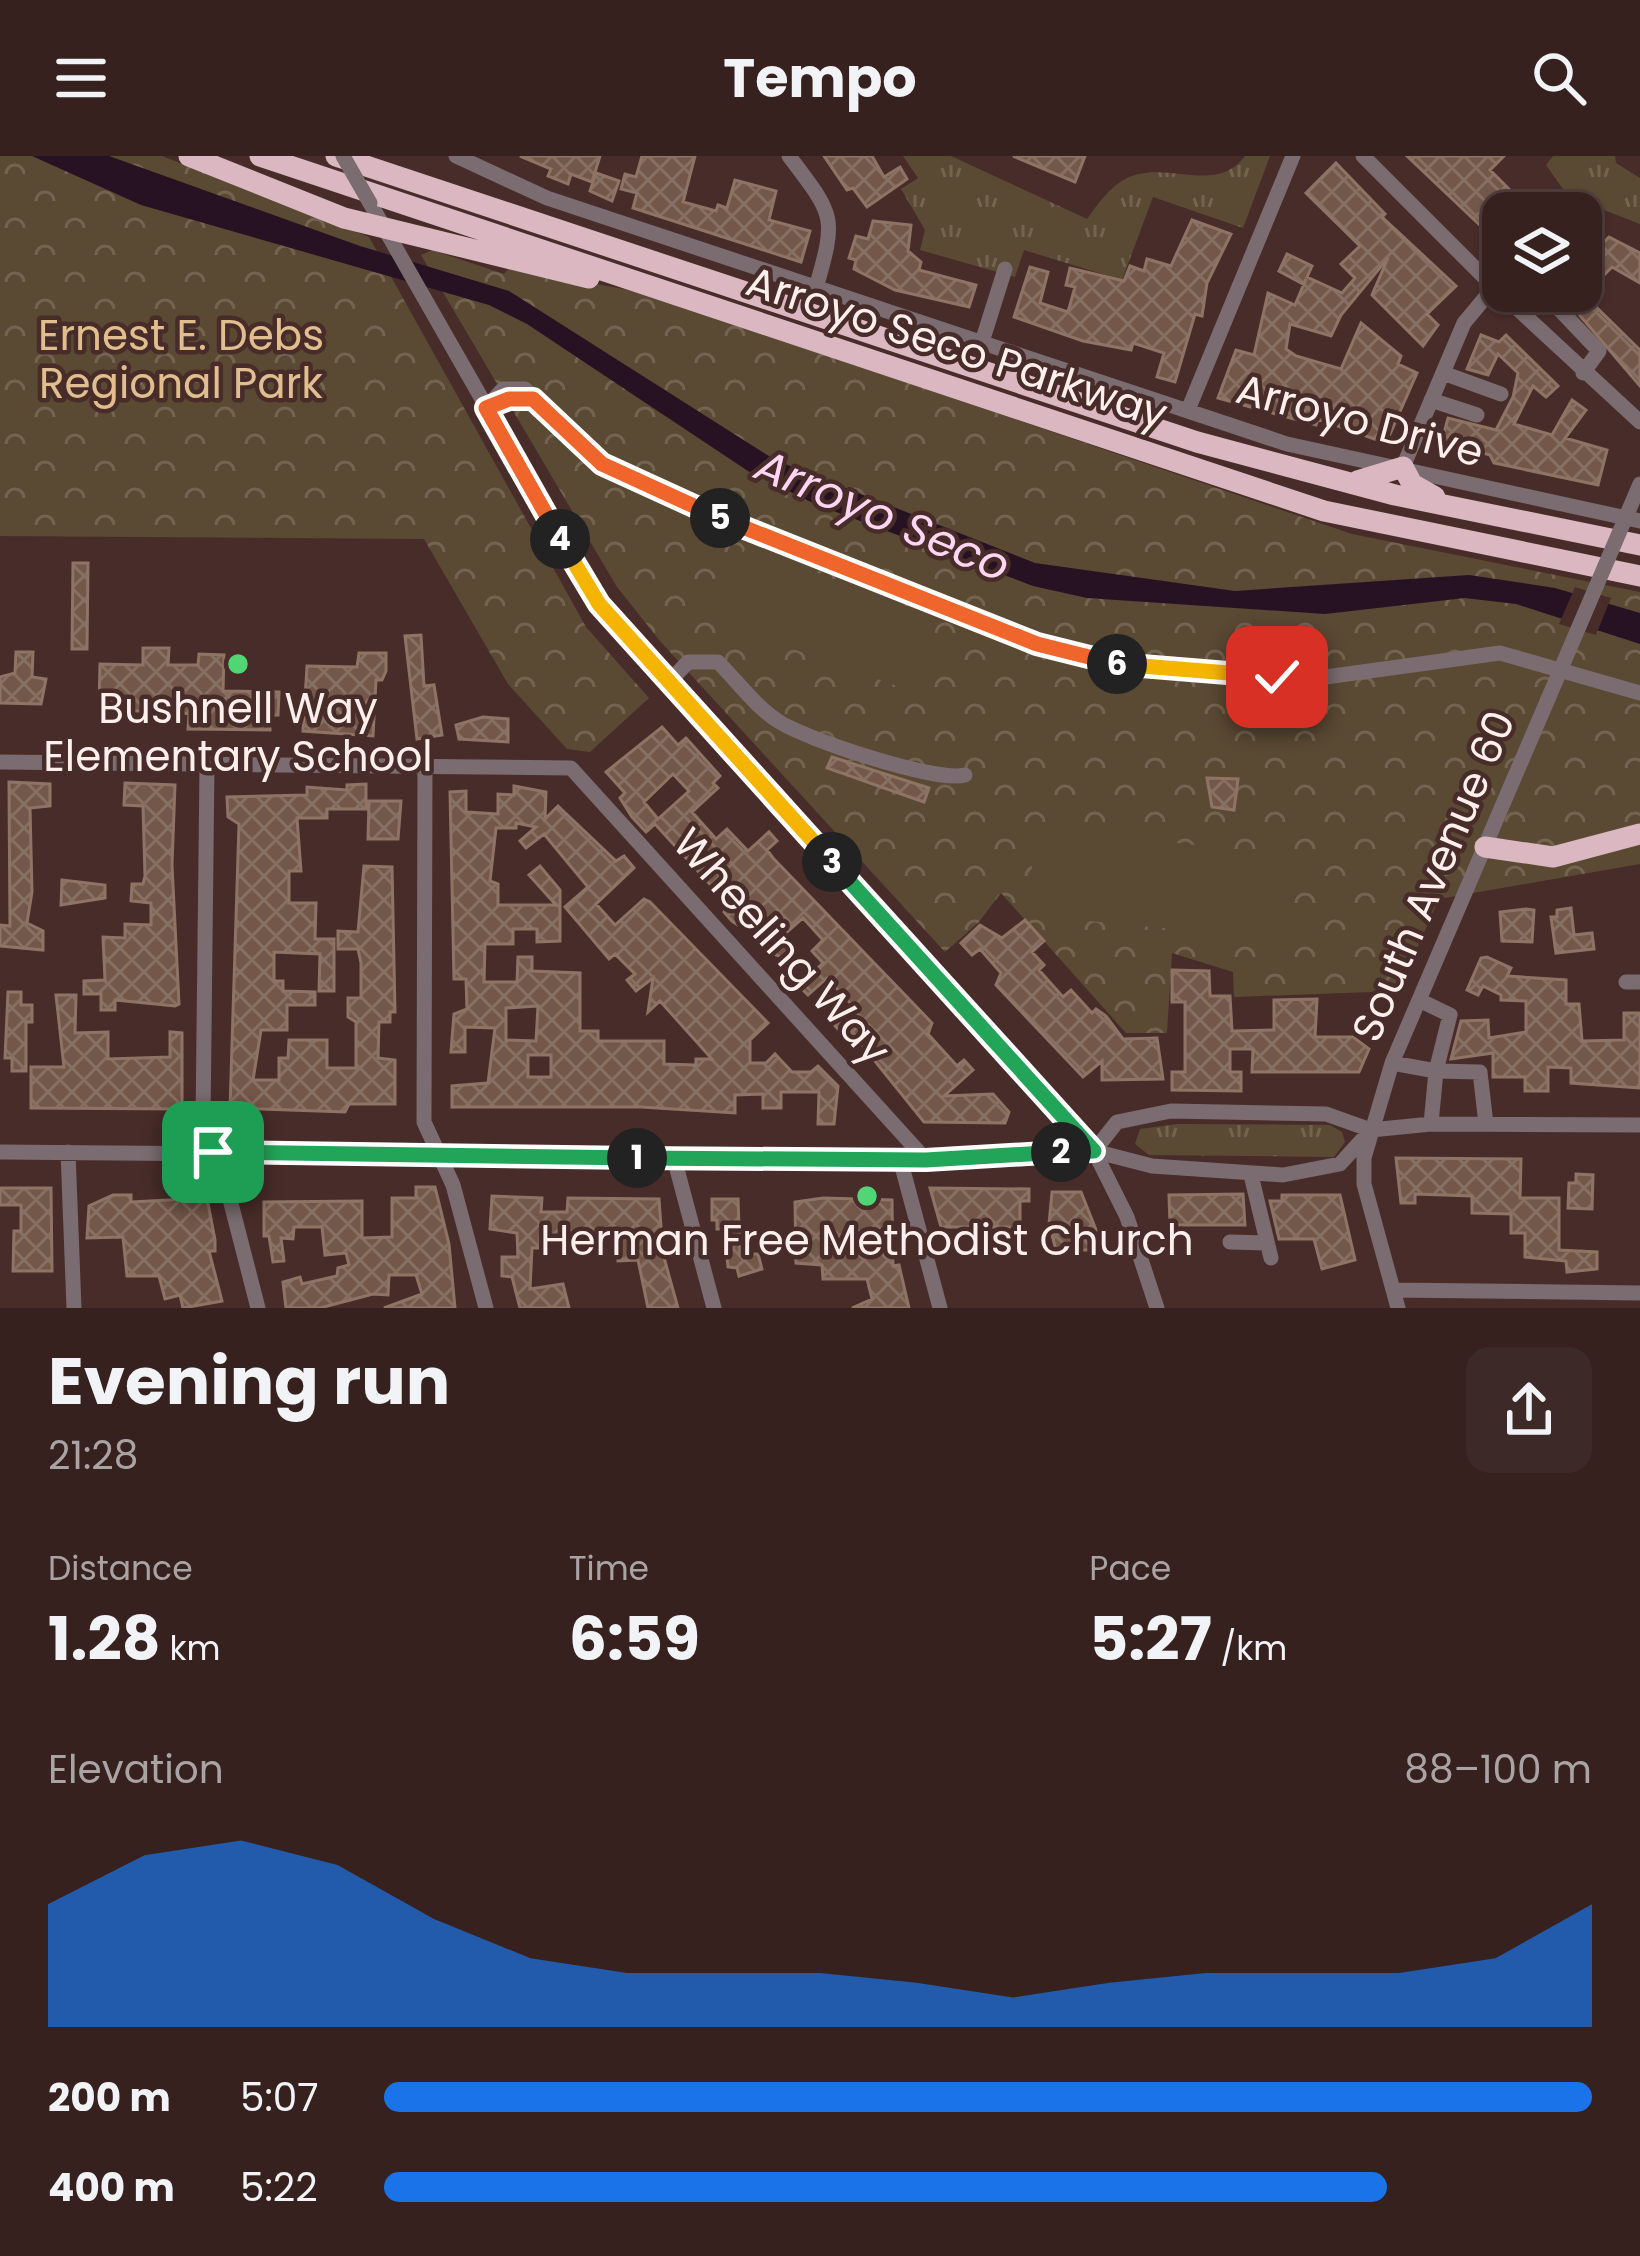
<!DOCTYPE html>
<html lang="en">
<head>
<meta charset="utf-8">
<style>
	body { margin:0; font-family:Poppins,sans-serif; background:#3d2928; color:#f1f3f6; height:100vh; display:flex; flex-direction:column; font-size:45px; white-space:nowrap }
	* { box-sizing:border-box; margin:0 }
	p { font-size:39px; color:#aaa3a4 }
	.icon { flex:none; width:66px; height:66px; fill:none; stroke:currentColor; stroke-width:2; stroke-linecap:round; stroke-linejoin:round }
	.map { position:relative; height:1152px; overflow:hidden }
	.sheet { display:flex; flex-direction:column; background:#36211f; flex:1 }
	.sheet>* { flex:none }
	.controls { position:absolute; left:1482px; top:36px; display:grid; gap:24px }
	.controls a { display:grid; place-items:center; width:120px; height:120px; border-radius:24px; background:#36211f; box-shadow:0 3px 9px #0004,0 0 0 3px #503e3d; font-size:60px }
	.pin { position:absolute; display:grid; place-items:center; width:102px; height:102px; color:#fff; margin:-51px; border-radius:24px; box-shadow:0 6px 18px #0006 }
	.km { position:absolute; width:60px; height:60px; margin:-30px; border-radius:50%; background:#222; color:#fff; font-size:33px; line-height:60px; text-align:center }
	.round { display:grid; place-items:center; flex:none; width:126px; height:126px; border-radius:24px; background:#3d2928 }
	.summary { display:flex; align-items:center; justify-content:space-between; height:204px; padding:0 48px }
	h1 { font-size:66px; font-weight:700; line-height:90px }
	.stats { display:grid; grid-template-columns:repeat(3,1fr); gap:18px; height:204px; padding:12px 48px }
	.stats div { display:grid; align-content:center }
	.stats b { font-size:60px; font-weight:700 }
	.stats small { font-size:33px; font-weight:400 }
	.stats p { font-size:33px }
	.chart { height:336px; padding:24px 48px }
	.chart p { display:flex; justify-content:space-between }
	.chart svg { width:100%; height:216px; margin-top:12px; fill:#1a73e8; opacity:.7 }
	ul { padding:0 48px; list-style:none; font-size:39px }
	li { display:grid; grid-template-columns:192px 144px 1fr; align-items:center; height:90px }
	li i { height:30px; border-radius:15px; background:#1a73e8 }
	header { display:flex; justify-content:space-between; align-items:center; height:156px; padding:0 48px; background:#36211f; font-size:54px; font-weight:700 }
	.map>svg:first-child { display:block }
	.grass { fill:url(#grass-tufts) }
	.park { fill:url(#park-crowns) }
	.pitch { fill:#5a4933 }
	.water { fill:#271223 }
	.pier { fill:#482c29 }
	.building { fill:url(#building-cross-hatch); stroke:#8f7465; stroke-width:3; fill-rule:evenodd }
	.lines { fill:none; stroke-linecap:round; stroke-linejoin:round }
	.minor { stroke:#7a6c70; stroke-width:15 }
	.highway { stroke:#dbb8c1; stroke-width:21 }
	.minor-bridge { stroke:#7a6c70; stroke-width:15 }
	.split-1-casing { stroke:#fff; stroke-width:24 }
	.split-2-casing { stroke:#fff; stroke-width:24 }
	.split-3-casing { stroke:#fff; stroke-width:24 }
	.split-4-casing { stroke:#fff; stroke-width:24 }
	.split-5-casing { stroke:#fff; stroke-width:24 }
	.split-6-casing { stroke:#fff; stroke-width:24 }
	.split-7-casing { stroke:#fff; stroke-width:24 }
	.split-1 { stroke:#22a559; stroke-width:15 }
	.split-2 { stroke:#22a559; stroke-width:15 }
	.split-3 { stroke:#22a559; stroke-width:15 }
	.split-4 { stroke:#f5b400; stroke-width:15 }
	.split-5 { stroke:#f0652b; stroke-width:15 }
	.split-6 { stroke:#f0652b; stroke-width:15 }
	.split-7 { stroke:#f5b400; stroke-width:15 }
	.poi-dot { fill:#50d674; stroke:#482c29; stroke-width:4.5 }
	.labels { text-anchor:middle; stroke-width:9; stroke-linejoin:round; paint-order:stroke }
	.park-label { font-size:42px; fill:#e1be8f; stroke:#482c29 }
	.street-label { font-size:42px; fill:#feefed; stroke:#482c29 }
	.poi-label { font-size:42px; fill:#feefed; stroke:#482c29 }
	.water-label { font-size:45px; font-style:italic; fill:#fed5f3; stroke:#482c29 }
</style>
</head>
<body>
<header><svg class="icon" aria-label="menu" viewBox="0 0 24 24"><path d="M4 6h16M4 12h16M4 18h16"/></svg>Tempo<svg class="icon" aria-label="search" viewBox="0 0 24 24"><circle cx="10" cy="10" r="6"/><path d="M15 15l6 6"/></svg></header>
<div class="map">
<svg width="1640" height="1152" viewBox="0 0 1640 1152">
	<defs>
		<pattern id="grass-tufts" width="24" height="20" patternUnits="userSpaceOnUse" patternTransform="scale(3)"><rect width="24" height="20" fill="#5a4933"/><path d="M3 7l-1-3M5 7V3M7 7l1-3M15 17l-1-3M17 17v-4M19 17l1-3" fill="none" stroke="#736451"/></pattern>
		<pattern id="park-crowns" width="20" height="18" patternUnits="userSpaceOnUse" patternTransform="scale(3)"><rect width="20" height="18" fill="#5a4933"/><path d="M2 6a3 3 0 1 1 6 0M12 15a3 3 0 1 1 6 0" fill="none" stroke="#736451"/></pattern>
		<pattern id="building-cross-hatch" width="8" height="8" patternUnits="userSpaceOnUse" patternTransform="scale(3)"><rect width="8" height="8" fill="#735748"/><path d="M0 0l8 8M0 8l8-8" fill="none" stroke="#886f63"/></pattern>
	</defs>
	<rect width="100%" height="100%" fill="#482c29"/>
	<path class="grass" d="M903 0H951L1087 63C1099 47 1109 31 1127 22 1167 3 1215 40 1245 0H1270L1243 72 1153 41 1122 124 1024 94 1015 121 920 94 925 74 901 33 918 22Z
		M1553 0H1615L1616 7 1640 22V68L1568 40 1546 9Z
		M1178 968 1330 969 1342 976 1345 986 1334 1001 1149 999 1135 988 1140 973Z"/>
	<path class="park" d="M0 0H162L369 81 586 471 649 542 590 596 567 593 508 528 424 383 0 380Z
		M432 94 504 118 509 112 645 137 1352 378 1640 436V708L1439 743 1398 835 1234 841 1233 816 1172 797 1167 877H1126L1001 737 978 767 945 796 660 485 617 431 421 99Z"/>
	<path class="pitch" d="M746 390 939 463 914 536 717 466Z
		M1037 671 1299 701 1289 784 1026 759Z"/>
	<path class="water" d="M32 0H109L360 90 509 135 775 304 1035 407 1235 435 1469 419 1555 432 1640 457V488L1516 448 1465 442 1325 458 1087 442 1033 430 815 348 748 315 527 168 489 149 141 49Z"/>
	<path class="pier" d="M1575 431 1611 442 1596 479 1559 468Z"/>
	<path class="building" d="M520 0H600L592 26 571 18 568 28 548 20 551 13Z
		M642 0H695L683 46 716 55 718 49 727 52 735 24 776 35 769 64 810 75 801 106 633 52 637 37 621 33 625 18 636 21Z
		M824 0H872L884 21 900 11 907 23 867 51 853 32 847 34Z
		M1013 0H1085L1075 26Z
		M1407 0H1504L1490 14 1533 57H1503V91Z
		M1336 7 1385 58 1382 61 1456 130 1427 158 1438 169 1423 190 1372 139 1388 102 1341 159 1331 180 1290 168 1286 193 1296 200 1341 213 1361 167 1401 200 1398 208 1417 217 1386 287 1318 263 1316 269 1218 242 1236 194 1254 199 1268 137 1295 149 1306 123 1303 128 1279 115 1287 98 1312 110 1307 121 1342 137 1355 122 1341 108 1360 90 1306 37Z
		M596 17 619 25 612 45 590 35Z
		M1192 64 1231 78 1207 127 1202 160 1195 158 1175 226 1157 221 1164 197 1133 187 1131 194 1083 185 1014 161 1030 111 1048 116 1040 147 1068 156 1075 131 1066 129 1070 112 1124 125 1130 110 1144 115 1147 103 1171 110Z
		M873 65 911 69 908 95 921 106 919 114 976 129 969 151 895 134 854 113 856 104 849 102 856 80 868 83Z
		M1609 81 1640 97V127L1612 111 1584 139 1640 194V230L1559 135H1581V109Z
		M1481 179 1499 186 1506 179 1558 230 1546 241 1533 230 1514 268 1552 279 1572 244 1586 254 1565 282 1607 294 1598 329 1494 307 1490 299 1459 290 1457 297 1440 292 1448 262 1496 274 1513 241 1518 217 1498 198 1488 219 1467 213Z
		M73 407H88L87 493H72Z
		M421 479 424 530 434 529 442 579 417 583 405 480Z
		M143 492H169L168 509H198L199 498 224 499 223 535 279 536 278 559H270V574L188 573 189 558 179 556 99 554 100 508 143 509Z
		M16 496H33L32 521 46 523 41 548 0 547V521L15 517Z
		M359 497H386V515L382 524H376L373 580 303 575 307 510 357 511Z
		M483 561 508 563V586L459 583 456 569Z
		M662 571 678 589 686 582 720 620 713 627 718 632 692 656 716 683 727 673 748 695 769 676 777 685 767 694 773 702 932 867 928 878 957 910 964 904 973 914 944 940 993 938 1009 956 1005 967 924 966 858 884 852 888 835 870 851 848 827 822 808 839 799 830 823 807 812 795 823 784 803 762 786 777 792 790 781 801 774 798 744 763 738 769 732 765 724 756 728 748 655 668 646 676 632 661 620 642 625 637 606 616ZM673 618 689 635 658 663 644 646Z
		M832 601 929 632 924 646 827 612Z
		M1207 622 1238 623 1234 654 1212 651Z
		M9 626 50 628V650L30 652 32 736 27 767 43 775V794L0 790V769L10 770Z
		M125 627 175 629 172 709 179 848 175 850 115 844V854H101V838H84V825L105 824 103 781 125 782V768L151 769V747L131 745 132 728H143L145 720 143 650 124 649Z
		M366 628V653H327V662H297L301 715H289V747H316L315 783H334V835H319L320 798 274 796V825H283V835L315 836V849H287V874H261L253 924H279V902H288L289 884H327V912H356V866L348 861V842H361V807L358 793H338V775L358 776 364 710 392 711 395 856H390V866H379L378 902 395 904V948H349L345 956 230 952 239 668 228 661 227 641 307 639V631L347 634V629Z
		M514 630 546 636 545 663 558 650 616 705 624 700 634 712 596 748 615 769 644 743 650 746 768 867 750 884V907H766L775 898 792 916H811L818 910 838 930 834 968H818L819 936H781V952H763V938L735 939V957L641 951H452V930L488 927 495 872 465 871V896H451L454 858 467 853 466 823H454L450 636 466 635V656L498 658V638L514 639ZM516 667 536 671 520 685 526 692 544 678 588 731 565 751 609 803 615 798 635 818 627 824 636 835 653 822 648 856 660 845 712 903H696V909L664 908V885H598V875H580V817L532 815V801H518L517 826H484L485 788H513V773H537V786L560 785V734L540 710 529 719 556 749H498V728L490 725 496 672H516ZM538 850 536 885 506 884V852ZM528 899H551V921H528Z
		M369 645H401L398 683H368Z
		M62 724 105 729V742L61 749Z
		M1571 752 1574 779 1592 777 1594 793 1556 797 1551 761H1557V754Z
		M1526 753 1534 754 1532 786 1502 785 1500 756Z
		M1025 764 1044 785 1032 796 1044 809 1039 814 1063 841 1071 834 1092 857 1096 853 1106 860 1123 883 1157 882 1163 923 1102 924V905L1083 921 996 829 1001 817 980 793 972 799 961 787 980 769 1002 782Z
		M1487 801 1511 812 1507 820 1566 824V848H1579L1582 885 1624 884V857H1640V932L1571 927V912L1548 911V935H1525V921H1493V897L1451 903 1461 865 1488 864 1489 882 1526 876V845L1501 844V839L1483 830 1478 839 1467 834 1481 802Z
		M1172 814 1209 815 1210 840H1230L1232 875 1274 874V844L1317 843 1315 881H1353L1369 893 1359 916H1252L1253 893H1230V916H1241V935L1172 934V916H1185V846H1172Z
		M8 836H21V849H32V866H26V915H12V902H5Z
		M56 839H76L75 877 108 876V903L170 901V876L182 877V953L31 952V911H64Z
		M1396 1002 1521 1003 1520 1042H1559V1094L1597 1096V1113L1567 1116 1566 1105 1525 1101V1077H1511V1058L1472 1057V1040L1415 1038V1047H1401Z
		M1576 1018 1593 1019 1592 1053 1568 1052 1569 1027H1576Z
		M416 1031H435L449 1088 455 1152H384L422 1138 416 1119H389L388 1139 373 1138 320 1152H286L283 1126 300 1121 302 1128 337 1120 338 1112 349 1109 346 1097 325 1099 322 1071H294L293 1083 281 1082 284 1105 273 1106 269 1080H264V1046L362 1045V1082L392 1081V1042H416Z
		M0 1032H51L52 1115H13L14 1075H21V1049H0Z
		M930 1032 1029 1033V1045H1020V1078L1009 1079V1071H941Z
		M1052 1036H1081L1104 1094H1056L1049 1068Z
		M1243 1038 1245 1069H1170L1169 1039Z
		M113 1039H131V1046L207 1042 215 1084V1095H209L222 1145 183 1152 180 1139 165 1143 159 1120H127L123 1081 87 1082 89 1050Z
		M1282 1039H1340L1355 1104 1322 1113 1314 1083H1279L1270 1045H1282Z
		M492 1040 542 1042 541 1056H567L568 1042 659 1043 663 1098 678 1152H648L638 1104 618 1105 617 1074 540 1081V1092H532L530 1133 563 1128 569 1152H520L512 1121 502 1120V1101H518L517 1077 490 1073Z
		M823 1042 892 1044 893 1110 899 1109 909 1152H852L872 1143 867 1123H823L822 1109 796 1107 795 1046Z
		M712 1043H738L740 1098H758L762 1113 739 1120 737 1112 728 1111 724 1073H717V1064H712Z"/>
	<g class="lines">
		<path class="minor" d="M456 0 547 42 1287 288 1640 365
			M789 0C834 60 837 59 816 132
			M1363 0 1494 131 1640 266
			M370 47 599 448 1094 995 1127 1061 1157 1152
			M1542 135 1599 195 1583 217
			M982 186 1005 113
			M1443 217 1501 238
			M1431 244 1477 259
			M486 252 503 233H525L602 308 746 373 1096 507 1311 523 1500 497 1640 537
			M1188 254 1293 0
			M1403 311 1464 167 1494 131
			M668 527 688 506H718C737 525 756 551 778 565 805 583 937 627 965 619
			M0 606 571 612 926 1004
			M207 608 203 966 226 1028 258 1152
			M425 610 424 966 453 1029 486 1152
			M1626 826H1640
			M1392 907 1436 915 1450 859 1419 844
			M1431 968 1436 915 1480 916 1486 968
			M1094 995 1117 966 1171 955 1326 958 1371 974 1431 968 1640 969
			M0 996 926 1004 1094 995 1152 1010 1283 1019 1340 1008 1371 974
			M68 996 74 1152
			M674 1002 714 1152
			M900 1003 940 1152
			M1251 1019 1271 1102
			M1230 1086 1266 1087
			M1393 1134 1640 1137
			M1398 1152 1364 1028V1002L1392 907 1548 543"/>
		<path class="highway" d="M189 0 344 62 589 122
			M260 0 1324 355 1640 420
			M336 0 1197 286 1395 339 1640 389
			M1357 325 1403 311 1412 328 1435 341
			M1485 691 1553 701 1640 678"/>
		<path class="minor-bridge" d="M343 0 370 47
			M1548 543 1640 328"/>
	</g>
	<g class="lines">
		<g class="split-1-casing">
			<path id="split-1" d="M213 996 637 1002"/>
		</g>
		<g class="split-2-casing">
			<path id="split-2" d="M637 1002 926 1004 1061 996"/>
		</g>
		<g class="split-3-casing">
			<path id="split-3" d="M832 706 1094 995 1061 996"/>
		</g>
		<g class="split-4-casing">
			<path id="split-4" d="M560 383 599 448 832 706"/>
		</g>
		<g class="split-5-casing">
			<path id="split-5" d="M560 383 486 252 509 243H533L602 308 720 362"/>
		</g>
		<g class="split-6-casing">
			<path id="split-6" d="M720 362 1037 488 1117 508"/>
		</g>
		<g class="split-7-casing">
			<path id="split-7" d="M1117 508 1277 521"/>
		</g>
		<use href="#split-1" class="split-1"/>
		<use href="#split-2" class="split-2"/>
		<use href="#split-3" class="split-3"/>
		<use href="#split-4" class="split-4"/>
		<use href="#split-5" class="split-5"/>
		<use href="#split-6" class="split-6"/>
		<use href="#split-7" class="split-7"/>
	</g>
	<g class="poi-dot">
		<circle cx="238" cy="508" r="12"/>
		<circle cx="867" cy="1040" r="12"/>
	</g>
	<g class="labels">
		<g class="park-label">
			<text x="181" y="194">Ernest E. Debs<tspan x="181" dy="48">Regional Park</tspan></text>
		</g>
		<g class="street-label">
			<text transform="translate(957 191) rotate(18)" y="15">Arroyo Seco Parkway</text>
			<text transform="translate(1360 264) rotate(15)" y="15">Arroyo Drive</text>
			<text transform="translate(1433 720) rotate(-67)" y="15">South Avenue 60</text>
			<text transform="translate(782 790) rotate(48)" y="15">Wheeling Way</text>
		</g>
		<g class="poi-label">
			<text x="238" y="567">Bushnell Way<tspan x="238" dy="48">Elementary School</tspan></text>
			<text x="867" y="1099">Herman Free Methodist Church</text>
		</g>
		<g class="water-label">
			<text transform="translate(883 359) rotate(23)" y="16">Arroyo Seco</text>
		</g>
	</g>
</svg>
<div class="controls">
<a><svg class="icon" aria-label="layers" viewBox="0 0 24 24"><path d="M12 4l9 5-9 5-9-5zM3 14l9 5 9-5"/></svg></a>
</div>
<div class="pin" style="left:213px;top:996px;background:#1e9e55"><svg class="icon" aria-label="arrive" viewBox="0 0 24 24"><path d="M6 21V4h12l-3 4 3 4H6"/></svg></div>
<div class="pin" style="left:1277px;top:521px;background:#d93025"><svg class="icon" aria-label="check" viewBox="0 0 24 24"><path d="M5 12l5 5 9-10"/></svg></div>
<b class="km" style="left:637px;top:1002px">1</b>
<b class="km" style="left:1061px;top:996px">2</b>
<b class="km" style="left:832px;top:706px">3</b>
<b class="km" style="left:560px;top:383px">4</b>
<b class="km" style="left:720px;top:362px">5</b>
<b class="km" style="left:1117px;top:508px">6</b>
</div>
<section class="sheet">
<div class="summary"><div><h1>Evening run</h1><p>21:28</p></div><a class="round"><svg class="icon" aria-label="share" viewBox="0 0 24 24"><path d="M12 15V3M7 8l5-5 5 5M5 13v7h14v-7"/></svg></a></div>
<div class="stats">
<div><p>Distance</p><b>1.28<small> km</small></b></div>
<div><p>Time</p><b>6:59</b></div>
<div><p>Pace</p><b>5:27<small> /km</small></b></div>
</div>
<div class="chart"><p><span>Elevation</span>88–100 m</p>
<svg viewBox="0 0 160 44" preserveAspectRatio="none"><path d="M0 44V19L10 9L20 6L30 11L40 22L50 30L60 33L70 33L80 33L90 35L100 38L110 35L120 33L130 33L140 33L150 30L160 19V44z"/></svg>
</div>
<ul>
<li><b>200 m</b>5:07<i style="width:100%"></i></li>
<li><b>400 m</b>5:22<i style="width:83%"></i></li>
</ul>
</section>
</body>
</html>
